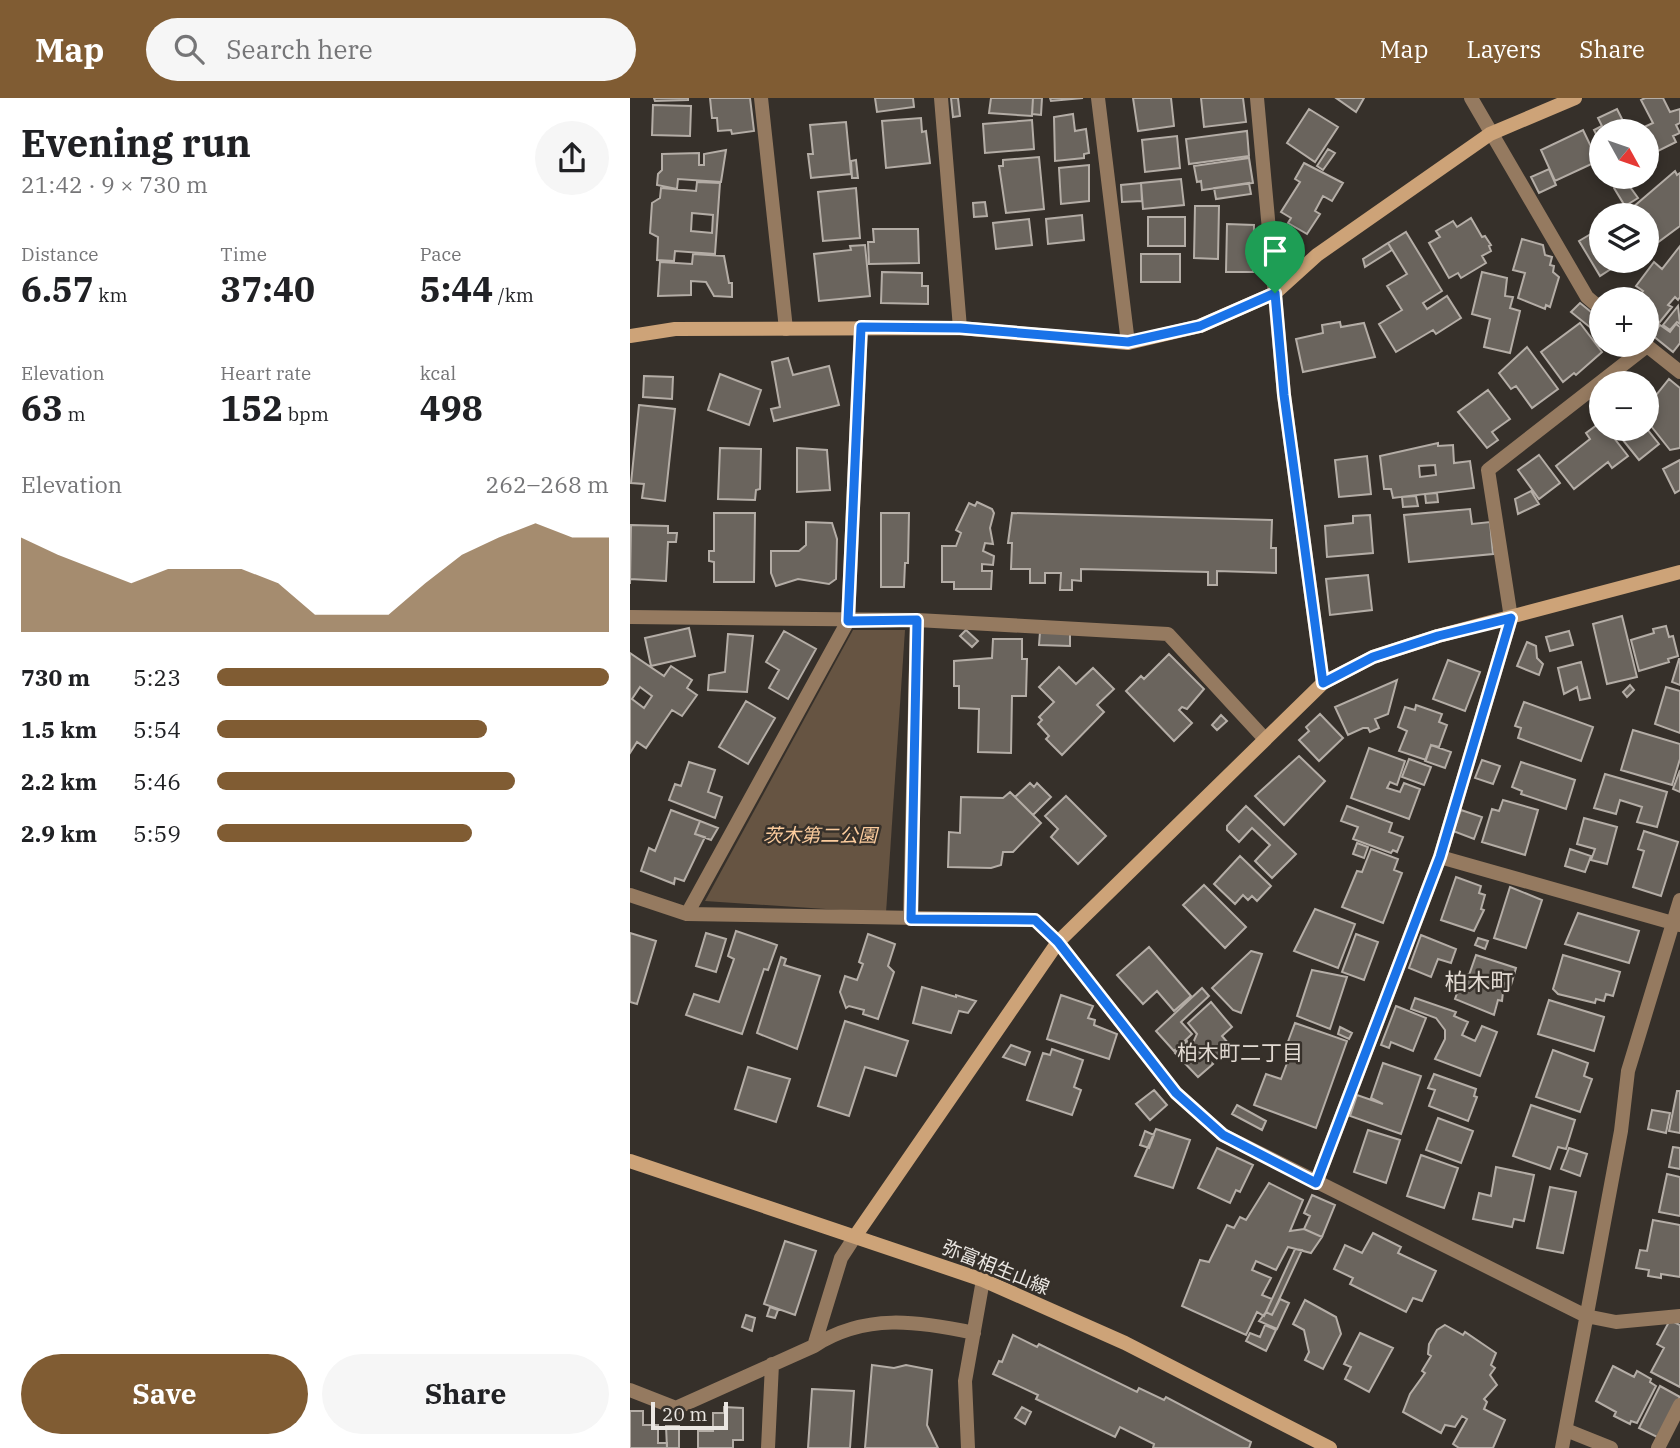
<!DOCTYPE html>
<html lang="en">
<head>
<meta charset="utf-8">
<style>
	body { margin:0; font-family:"IBM Plex Serif","Noto Sans JP",serif; background:#f6f6f6; color:#202124; height:100vh; display:flex; flex-direction:column; font-size:26px; white-space:nowrap }
	* { box-sizing:border-box; margin:0 }
	p { font-size:23px; color:#757577 }
	.icon { flex:none; width:38px; height:38px; fill:none; stroke:currentColor; stroke-width:2; stroke-linecap:round; stroke-linejoin:round }
	.map { position:relative; flex:1; overflow:hidden }
	.panel { display:flex; flex-direction:column; background:#fff; width:630px }
	.panel>* { flex:none }
	.needle { width:46px; rotate:130deg }
	.fabs { position:absolute; left:959px; top:21px; display:grid; gap:14px }
	.fabs a { display:grid; place-items:center; width:70px; height:70px; border-radius:50%; background:#fff; box-shadow:0 4px 10px #0003; font-size:35px }
	.scale { position:absolute; left:21px; bottom:18px; width:77px; box-sizing:border-box; padding-left:7px; border:4px solid #ebe7e3; border-top:0; font-size:19px; line-height:24px; white-space:nowrap; color:#ebe7e3; -webkit-text-stroke:5px #36302a; paint-order:stroke }
	.pin { position:absolute; display:grid; place-items:center; width:60px; height:60px; color:#fff; margin:-72px -30px; border-radius:50% 50% 50% 0; rotate:-45deg; box-shadow:0 0 7px #0007 }
	.pin .icon { rotate:45deg }
	.round { display:grid; place-items:center; flex:none; width:74px; height:74px; border-radius:37px; background:#f6f6f6 }
	.head { display:flex; align-items:center; justify-content:space-between; height:119px; padding:0 21px }
	h1 { font-size:38px; font-weight:700; line-height:52px }
	.metrics { display:grid; grid-template-columns:repeat(3,1fr); gap:10px; height:119px; padding:7px 21px }
	.metrics div { display:grid; align-content:center }
	.metrics b { font-size:35px; font-weight:700 }
	.metrics small { font-size:19px; font-weight:400 }
	.metrics p { font-size:19px }
	.chart { height:196px; padding:14px 21px }
	.chart p { display:flex; justify-content:space-between }
	.chart svg { width:100%; height:126px; margin-top:7px; fill:#805c33; opacity:.7 }
	.action { display:flex; gap:14px; margin-top:auto; padding:14px 21px }
	.action a { flex:1; height:80px; border-radius:42px; background:#805c33; color:#fff; font-size:28px; font-weight:700; line-height:80px; text-align:center }
	.action a+a { background:#f6f6f6; color:#202124 }
	ul { padding:0 21px; list-style:none; font-size:23px }
	li { display:grid; grid-template-columns:112px 84px 1fr; align-items:center; height:52px }
	li i { height:18px; border-radius:9px; background:#805c33 }
	header { display:flex; align-items:center; gap:42px; box-sizing:border-box; height:98px; padding:0 35px; background:#805c33; color:#fff }
	header strong { font-size:33px }
	nav { display:flex; gap:38px; margin-inline-start:auto; font-size:24px }
	.search { width:490px; height:63px; background:#f6f6f6; display:flex; align-items:center; gap:18px; box-sizing:border-box; padding:0 24px; border-radius:38px; color:#757577; font-size:26px }
	main { display:flex; flex:1; min-height:0 }
	.map>svg:first-child { display:block }
	.green { fill:#665442 }
	.building { fill:#6a645d; stroke:#b4ada6; stroke-width:2; fill-rule:evenodd }
	.lines { fill:none; stroke-linecap:round; stroke-linejoin:round }
	.street { stroke:#957a60; stroke-width:14 }
	.secondary { stroke:#cda378; stroke-width:14 }
	.route-casing { stroke:#fff; stroke-width:14 }
	.route { stroke:#1a73e8; stroke-width:9 }
	.labels { text-anchor:middle; stroke-width:5; stroke-linejoin:round; paint-order:stroke }
	.park-label { font-size:19px; font-style:italic; fill:#fccc9d; stroke:#36302a }
	.street-label { font-size:19px; fill:#ebe7e3; stroke:#36302a }
	.neighbourhood-label { font-size:21px; fill:#e1d9d1; stroke:#36302a }
	.quarter-label { font-size:23px; fill:#e1d9d1; stroke:#36302a }
</style>
</head>
<body>
<header>
<strong>Map</strong>
<div class="search"><svg class="icon" aria-label="search" viewBox="0 0 24 24"><circle cx="10" cy="10" r="6"/><path d="M15 15l6 6"/></svg>Search here</div>
<nav><a>Map</a><a>Layers</a><a>Share</a></nav>
</header>
<main>
<section class="panel">
<div class="head"><div><h1>Evening run</h1><p>21:42 · 9 × 730 m</p></div><a class="round"><svg class="icon" aria-label="share" viewBox="0 0 24 24"><path d="M12 15V3M7 8l5-5 5 5M5 13v7h14v-7"/></svg></a></div>
<div class="metrics">
<div><p>Distance</p><b>6.57<small> km</small></b></div>
<div><p>Time</p><b>37:40</b></div>
<div><p>Pace</p><b>5:44<small> /km</small></b></div>
</div>
<div class="metrics">
<div><p>Elevation</p><b>63<small> m</small></b></div>
<div><p>Heart rate</p><b>152<small> bpm</small></b></div>
<div><p>kcal</p><b>498</b></div>
</div>
<div class="chart"><p><span>Elevation</span>262–268 m</p>
<svg viewBox="0 0 160 44" preserveAspectRatio="none"><path d="M0 44V11L10 17L20 22L30 27L40 22L50 22L60 22L70 27L80 38L90 38L100 38L110 27L120 17L130 11L140 6L150 11L160 11V44z"/></svg>
</div>
<ul>
<li><b>730 m</b>5:23<i style="width:100%"></i></li>
<li><b>1.5 km</b>5:54<i style="width:69%"></i></li>
<li><b>2.2 km</b>5:46<i style="width:76%"></i></li>
<li><b>2.9 km</b>5:59<i style="width:65%"></i></li>
</ul>
<div class="action"><a>Save</a><a>Share</a></div>
</section>
<div class="map">
<svg width="1050" height="1350" viewBox="0 0 1050 1350">
	<rect width="100%" height="100%" fill="#36302a"/>
	<path class="green" d="M223 532H275L256 815 75 803Z"/>
	<path class="building" d="M24 0H58V2L25 3Z
		M80 0H120L124 33 102 36 101 32 88 33 87 20H82Z
		M245 0H283L284 9 247 14Z
		M321 0H328L330 18 323 19Z
		M361 0H403L402 18 359 15Z
		M403 0H412L411 17 402 16Z
		M420 0H453L421 3Z
		M503 0H541L544 28 508 33Z
		M571 0H613L616 24 574 29Z
		M706 0H734L726 14Z
		M1015 0H1033L1040 14 1050 11V25L1046 27 1050 35 1043 38 1046 44 1026 54 1014 29 1023 25 1011 2Z
		M23 7 61 8 60 38 22 37Z
		M679 11 708 29 685 64 657 45Z
		M987 11 998 33H971V46L964 32 972 28 968 20Z
		M443 16 445 33 456 31 459 55 454 56V60L425 63 424 19Z
		M291 20 292 34 296 33 300 65 256 70 252 23Z
		M402 22 404 51 355 55 353 26Z
		M216 24 221 76 181 80 178 56H183L180 27Z
		M953 32 968 63 925 83 911 52Z
		M617 33 619 58 559 66 556 41Z
		M547 38 550 70 515 74 512 42Z
		M698 51 705 55 693 72 687 68Z
		M96 52 91 84 48 81 47 91 27 87 28 76 32 72V56L69 55V67H74V56Z
		M409 59 414 111 376 115 369 68H373V62Z
		M619 60 623 85 572 92 571 83 567 84 564 68Z
		M226 62 228 80H222L221 63Z
		M674 65 713 85 702 103 693 98 685 113 690 116 677 136 658 125 661 120 651 114 670 84 665 81Z
		M459 67V103L431 106 429 70Z
		M919 71 926 87 909 95 901 79Z
		M1045 73 1047 77 1050 75V128L1027 145 1017 131V117H1007L1002 110Z
		M551 81 554 107 513 111 511 85Z
		M995 82 1008 100 995 108 984 90Z
		M67 84 90 85 85 156 45 153 44 163 27 162 28 139 20 135 22 105 30 100 31 90 66 93ZM62 115 83 117 82 135 61 133Z
		M511 85 512 103 492 104 491 87Z
		M619 85 621 96 586 101 584 90Z
		M226 90 230 140 193 143 188 94Z
		M355 104 357 118 344 119 343 105Z
		M565 108H589L588 161 564 160Z
		M452 117 454 142 418 146 416 121Z
		M518 119H555V148H518Z
		M841 120 852 139 855 138 861 147 859 148 861 153 852 158 856 165 831 180 828 175 819 180 799 145 810 139 806 133 823 123 827 129Z
		M399 121 402 147 366 151 363 125Z
		M597 126 624 127 623 174H596Z
		M971 130V163H989L982 166 984 169 970 178 949 143Z
		M243 131H288L289 165 239 166 238 144H244Z
		M776 134 812 193 793 205 797 211 817 198 831 220 806 236 803 232 766 254 749 226 772 212 757 188 777 176 758 145Z
		M892 141 913 147 915 157 922 159 920 167 924 168 923 174 929 179 920 209 916 207 915 211 888 200 895 175 883 172Z
		M758 145 762 152 735 169 733 161Z
		M235 147 240 198 189 203 184 156 221 152 220 148Z
		M1050 148V199L1048 202 1045 199 1038 207 1042 209 1025 230 1017 224V201H1007L1013 193 1006 188 1024 164 1032 171Z
		M63 156 94 158 99 185H102V199L84 198 76 184 61 183V197L28 198 30 164 62 166Z
		M511 156H550V184H511Z
		M252 174 292 175V188H298V206L251 205Z
		M852 174 877 180 875 198 883 199 880 210 890 213 880 255 854 249 860 221 842 216Z
		M950 205 971 222V238L941 214Z
		M1048 208 1050 226 1047 224 1040 232 1033 227Z
		M710 224 711 229 734 225 745 259 673 274 666 241 693 235 692 227Z
		M950 225 972 254 946 277 944 275 933 284 911 254Z
		M1046 226 1050 229V245L1043 254 1022 237 1030 227 1040 234Z
		M897 249 928 291 902 310 886 288 881 291 869 275Z
		M158 260 163 277 199 268 209 307 144 323 141 311 150 309 142 264Z
		M90 276 131 292 119 327 78 312Z
		M997 277 1003 285H988V284Z
		M14 278 43 279 42 301 13 299Z
		M1039 281 1050 290V350L1040 352 1017 323V317L1028 308 1023 301Z
		M858 292 880 321 862 334 868 342 857 350 828 314Z
		M9 307 45 311 35 403 12 400 14 386 1 385Z
		M971 324V331H977L998 358 982 370 978 364 944 391 926 368 960 341 956 335Z
		M984 331H1017L1029 346 1009 362Z
		M808 345V348L823 347 824 365 840 363 844 390 763 400 761 391H754L750 358ZM805 367 806 377 790 379 789 368Z
		M90 350 131 351 130 391 126 392 125 402 88 401Z
		M167 350 197 352 200 392 167 394Z
		M909 357 930 385 909 401 888 372Z
		M737 358 741 396 709 399 705 362Z
		M1050 362V392L1045 395 1033 371Z
		M901 393 909 406 888 416 885 401Z
		M807 395 808 404 796 405 795 396Z
		M786 398 788 408 773 409 772 399Z
		M347 404 362 411 364 415 360 430 363 446 355 445 353 453 364 458 363 467 352 466V473H362L361 491H324V484H312V448H326L331 435 326 432 339 405 345 408Z
		M840 411 842 426 860 424 863 456 779 464 774 417Z
		M84 415H125L124 484H84V464L79 463V453H84Z
		M251 415H279L278 465H275L274 489H251Z
		M382 415 642 422 641 450H646V475L587 473V487H578V474L451 471V483L442 482V492H430L431 475H415V485H400V471H381L382 445H378Z
		M740 417 743 455 697 459 695 428 723 425V418Z
		M176 424 202 425 207 441 206 481 199 486 168 481 146 488 141 475V453H169L176 447Z
		M1 427 38 428V435H47L46 444H38L36 483 0 481V486Z
		M738 477 742 512 700 517 696 481Z
		M992 518 1007 579 977 586 963 526Z
		M1036 528 1039 539 1043 538 1048 558 1038 561 1039 564 1009 573 1001 542 1024 535 1023 531Z
		M59 530 65 558 21 568 15 540Z
		M336 532 348 543 342 549 330 538Z
		M154 533 186 551 158 601 139 590 149 572 136 564Z
		M939 533 943 547 920 553 916 539Z
		M410 534 440 535V548L409 547Z
		M98 536 123 538 117 594 78 592 79 577 95 574Z
		M363 541H392V561H397L396 598H382L381 655 348 654 349 611 329 610V588H324V563L362 560Z
		M897 544 906 548 907 560 913 566 909 577 887 568Z
		M0 555 34 578 41 568 62 582 57 590 67 597 52 618 42 612 16 650 7 644 0 655ZM10 589 22 598 14 610 2 601Z
		M539 556 574 591 557 611 552 609 549 612 562 625 544 643 496 593 511 578 514 581Z
		M1049 561H1050V587L1042 584Z
		M818 562 850 574 835 613 803 601Z
		M951 564 960 600 950 602 947 589 934 596 928 570Z
		M429 569 446 586 463 570 484 591 467 607 474 614 432 657 416 641 419 638 408 626 412 622 409 619 424 604 409 589Z
		M767 582 758 616 745 621 749 630 740 634 738 630H733L718 637 705 609Z
		M1000 587 1004 592 997 599 993 594Z
		M1036 589 1050 593V635L1025 626Z
		M116 603 145 620 118 666 89 649Z
		M894 604 963 629 951 663 888 640 891 630 885 628Z
		M786 607 812 616 809 624 817 627 809 649 801 647 796 662 769 653 777 633 768 629 775 609 785 612Z
		M690 616 713 640 689 663 669 642 679 633 676 629Z
		M591 617 597 623 587 632 582 627Z
		M1003 632 1050 646V661L1042 687 991 672Z
		M801 647 821 654 815 670 795 663Z
		M739 650 775 663 767 687 760 684 757 690 770 694 774 685 790 691 779 721 721 700Z
		M669 658 695 683 654 727 625 698Z
		M779 661 801 669 794 687 772 679Z
		M852 662 870 668 863 686 845 680Z
		M59 664 85 672 78 694 92 699 85 720 39 702 45 686 51 688Z
		M891 664 945 682 936 711 891 696 892 693 882 689Z
		M1050 672V694L1043 691Z
		M975 676 1037 694 1027 729 1007 724 1012 709 990 702 986 716 964 710Z
		M400 685 404 689 407 685 421 699 403 717 385 699Z
		M380 694 411 725 383 754H373L371 767 361 770 318 769 319 734 330 735 331 699 373 700Z
		M436 698 476 738 448 766 421 739 428 731 415 718Z
		M873 702 908 712 895 757 852 744 862 711 869 713Z
		M616 708 666 756 642 780 625 763 640 747 622 730 609 744 597 732V728Z
		M717 708 762 725 759 734 773 739 767 754 763 752 761 755 723 741 728 729 711 723Z
		M41 712 70 723 65 736 75 739 54 783 45 780 44 786 11 773 19 750 25 753Z
		M831 712 852 719 844 741 823 733Z
		M954 720 987 729 977 766 961 762 965 751 947 746Z
		M70 723 88 730 81 742 65 736Z
		M1014 733 1048 744 1031 798 1003 789 1014 753 1008 751Z
		M727 745 738 749 734 760 723 756Z
		M741 751 768 761 764 772 772 775 753 825 712 809 727 773 732 774Z
		M940 751 961 758 955 774 935 768Z
		M610 758 641 788 627 803 622 798 618 802 613 797 605 806 584 786Z
		M826 779 851 788 849 795 855 797 851 811 854 812 844 833 811 822Z
		M574 787 616 829 595 850 553 807Z
		M880 789 912 802 896 850 864 840Z
		M685 811 725 826 708 870 664 853Z
		M948 815 1009 833 999 865 935 846Z
		M106 833 147 847 138 872 134 871 112 936 56 917 64 896 89 904 104 861 98 858Z
		M0 835 26 843 7 906 0 904Z
		M76 835 96 841 86 874 66 868Z
		M238 836 265 846 258 868 264 874 248 921 233 916 234 912 219 908 216 910 210 894 215 878 227 882 233 866 229 864Z
		M726 836 748 844 734 882 712 874Z
		M791 837 826 851 821 865 808 861 801 879 779 870Z
		M848 840 858 843 855 851 845 847Z
		M519 849 561 898 544 913 527 893 513 906 487 877Z
		M621 853 632 856 611 915 603 912 582 890Z
		M846 857 886 870 881 887 874 885 872 903 868 902 864 917 825 901 834 876 839 877Z
		M933 857 990 874 983 898 976 896 974 903 966 901 965 905 928 896 923 891Z
		M151 859 156 861 154 867 190 878 167 951 127 935Z
		M682 872 717 879 700 931 667 918Z
		M292 889 326 899V897L346 903 338 915 329 913 321 935 283 925Z
		M572 890 579 898 551 924 562 936 544 953 526 933Z
		M431 897 463 908 458 920 465 922 464 927 487 936 479 961 417 941Z
		M785 900 826 914 824 918 838 924 832 937 845 943 852 928 867 934 850 978 805 961 815 941V932L806 920 781 911Z
		M919 902 974 919 964 953 908 936Z
		M581 904 602 929 592 938 598 945 591 960 562 947 567 936 558 925Z
		M766 908 796 920 783 953 761 944 759 950 751 947Z
		M215 923 278 943 266 978 235 969 219 1018 188 1008Z
		M665 925 717 943 686 1030 624 1007 636 976 651 981 662 952 656 949Z
		M710 929 722 935 719 941 708 936Z
		M557 943 583 966 568 979 545 955Z
		M381 947 400 954 395 967 373 959Z
		M422 951 453 962 444 989 451 992 442 1017 397 1002 413 955 420 957Z
		M923 952 958 965 954 978 962 981 950 1014 906 999Z
		M753 965 791 978 771 1036 720 1018 727 997 753 1006 741 1000Z
		M118 969 160 981 146 1024 105 1011Z
		M804 976 846 991 844 998 847 999 838 1023 799 1008 805 992 798 990Z
		M524 992 537 1007 520 1022 506 1006Z
		M1047 993H1050V1035L1039 1033Z
		M607 1007 636 1023 632 1032 602 1016Z
		M901 1007 945 1022 936 1051 928 1049 920 1071 883 1058Z
		M1022 1012 1040 1015 1036 1035 1018 1031Z
		M808 1020 843 1033 831 1065 796 1052Z
		M526 1031 560 1042 543 1090 505 1078Z
		M738 1032 770 1042 756 1085 724 1074Z
		M515 1033 524 1037 519 1050 510 1047Z
		M1043 1049 1050 1050V1071L1039 1069Z
		M587 1050 623 1067 610 1094 606 1092 600 1105 568 1090Z
		M939 1050 957 1056 950 1078 931 1071Z
		M791 1057 828 1070 814 1110 777 1098Z
		M866 1069 904 1077 894 1123 884 1121 882 1129 843 1121 849 1095 861 1098Z
		M1037 1076 1050 1079V1118L1029 1114Z
		M639 1085 673 1102 660 1133 674 1131 692 1139 681 1155 658 1149 646 1172 626 1163 622 1172 641 1180 632 1197 642 1201 634 1218 627 1214 616 1237 552 1208 570 1162 579 1164 597 1127 604 1130 610 1119 616 1122Z
		M920 1089 946 1094 933 1155 907 1150Z
		M682 1097 705 1107 692 1139 674 1131 680 1118 674 1115Z
		M1023 1122 1050 1127V1179L1031 1176V1180L1018 1178 1019 1172 1006 1170 1010 1152 1017 1153Z
		M743 1135 771 1149 768 1155 806 1173 792 1203 783 1200 776 1214 720 1186 723 1180 704 1171 715 1147 732 1155Z
		M155 1143 186 1153 165 1217 134 1206Z
		M665 1151 672 1152 642 1217 636 1214Z
		M650 1201 659 1205 647 1231 629 1223 636 1214 642 1217Z
		M675 1202 706 1219 711 1236 693 1271 675 1262 679 1254 674 1232 663 1226Z
		M140 1209 148 1212 145 1220 137 1218Z
		M116 1217 125 1220 122 1233 112 1229Z
		M1040 1222 1050 1227V1289L1021 1274 1034 1250 1027 1246Z
		M635 1227 646 1232 636 1253 616 1243 620 1235 630 1239Z
		M815 1227 833 1237 835 1234 866 1255 861 1267 865 1270 860 1277 867 1287 854 1301 857 1304 854 1311 875 1322 863 1350H829L823 1346 837 1321 832 1318 825 1329 815 1327 811 1335 773 1314 780 1296 795 1275 792 1273 801 1258 798 1256 799 1246 807 1232Z
		M730 1235 763 1250 739 1294 715 1281 721 1269 714 1266Z
		M383 1237 407 1249 409 1246 507 1294 509 1290 534 1302 536 1299 621 1344 619 1350H523L524 1346 490 1329 485 1339 406 1301 408 1297 363 1276 369 1263 372 1264Z
		M242 1267 264 1270 276 1267 302 1272 297 1327 308 1350H235Z
		M983 1268 1004 1279 1007 1273 1021 1281 1020 1284 1026 1288 1007 1325 1001 1323 1000 1326 984 1318 986 1314 966 1303Z
		M1030 1288 1050 1299 1029 1340 1009 1330Z
		M182 1291 224 1293 220 1350H178Z
		M94 1309 113 1310V1342H103V1350H68V1333H83V1315H94Z
		M392 1309 401 1314 395 1326 385 1320Z
		M0 1313H13V1327H28V1345H37V1350H0Z
		M36 1328H49V1350H37Z"/>
	<g class="lines">
		<path class="street" d="M131 0 156 231
			M311 0 330 230
			M468 0 498 245
			M627 0 654 297 693 585
			M841 0 957 199 971 211
			M1016 247 1050 274
			M0 519 287 522 538 536 634 640
			M810 759 1050 827
			M0 797 57 816 405 822 428 844 546 995 593 1037 956 1218 986 1224 1050 1218
			M57 816 218 523 231 229
			M280 821 287 522
			M686 1085 810 759 881 520 858 372 1017 248
			M184 1248C235 1215 288 1223 344 1235
			M0 1292 46 1310 184 1248 211 1160 226 1137
			M936 1332 981 1350
			M138 1350 142 1266
			M338 1350 335 1283 353 1182
			M932 1350 991 1033 998 973 1050 802
			M1028 1350 1050 1307"/>
		<path class="secondary" d="M0 238 45 231 330 230 498 245 570 228 645 195 687 157 860 36 945 0
			M0 1063 353 1182 495 1245 700 1350
			M226 1137 428 844 693 585 743 559 808 538 1050 474"/>
	</g>
	<g class="lines">
		<g class="route-casing">
			<path id="route" d="M645 195 654 297 693 585 743 559 808 538 881 520 810 759 686 1085 593 1037 546 995 428 844 405 822 281 821 287 522 218 523 231 229 330 230 498 244 570 228Z"/>
		</g>
		<use href="#route" class="route"/>
	</g>
	<g class="labels">
		<g class="park-label">
			<text x="190" y="744">茨木第二公園</text>
		</g>
		<g class="street-label">
			<text transform="translate(366 1169) rotate(22)" y="7">弥富相生山線</text>
		</g>
		<g class="neighbourhood-label">
			<text x="610" y="962">柏木町二丁目</text>
		</g>
		<g class="quarter-label">
			<text x="849" y="892">柏木町</text>
		</g>
	</g>
</svg>
<div class="fabs">
<a><svg class="needle" viewBox="-14 -14 28 28"><path d="M0-13l5 13h-10z" fill="#e53935"/><path d="M0 13l5-13h-10z" fill="#757577"/></svg></a>
<a><svg class="icon" aria-label="layers" viewBox="0 0 24 24"><path d="M12 4l9 5-9 5-9-5zM3 14l9 5 9-5"/></svg></a>
<a>+</a>
<a>−</a>
</div>
<div class="scale">20 m</div>
<div class="pin" style="left:645px;top:195px;background:#1e9e55"><svg class="icon" aria-label="arrive" viewBox="0 0 24 24"><path d="M6 21V4h12l-3 4 3 4H6"/></svg></div>
</div>
</main>
</body>
</html>
